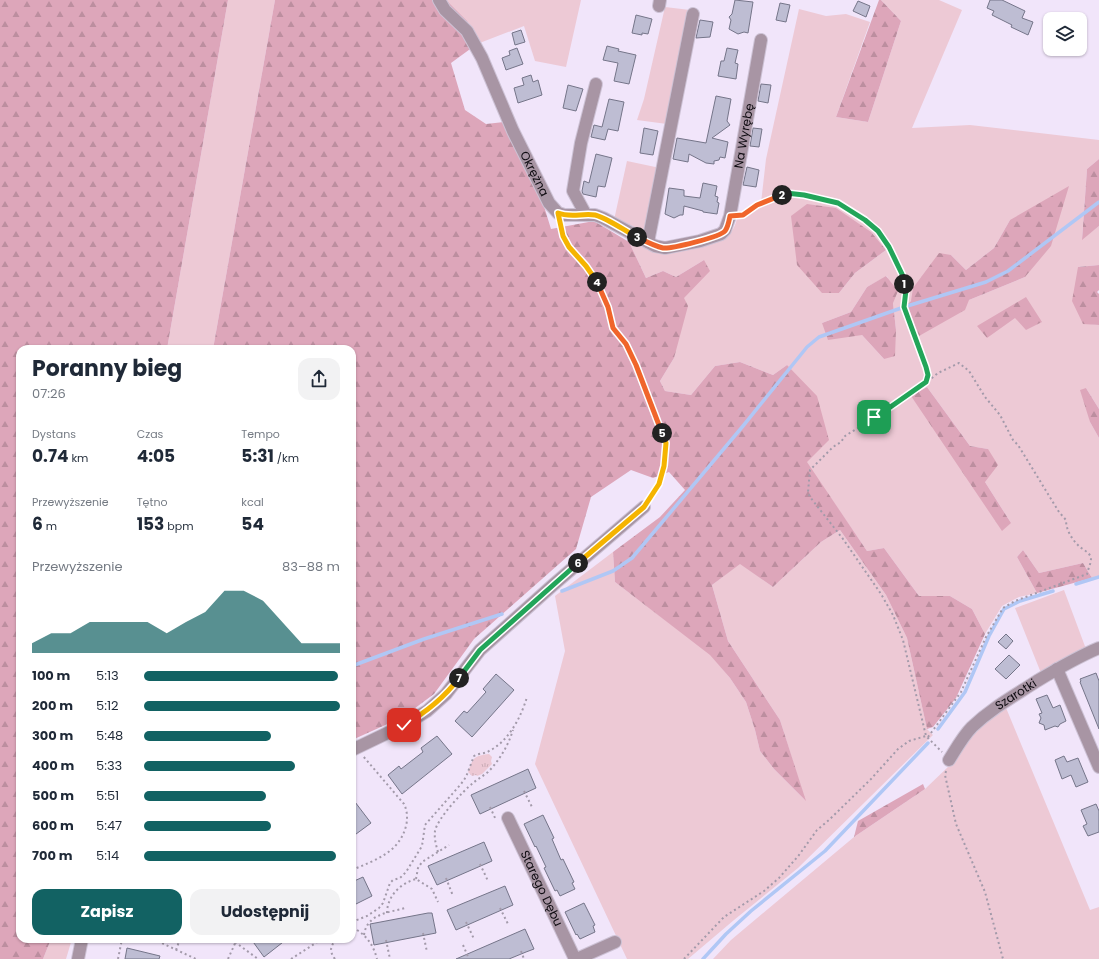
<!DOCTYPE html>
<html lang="pl">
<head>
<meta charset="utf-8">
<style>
	body { margin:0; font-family:Poppins,sans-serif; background:#f2f2f3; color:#1f2937; height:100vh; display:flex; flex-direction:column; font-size:15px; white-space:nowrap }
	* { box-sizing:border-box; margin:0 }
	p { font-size:13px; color:#747a83 }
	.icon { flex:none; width:22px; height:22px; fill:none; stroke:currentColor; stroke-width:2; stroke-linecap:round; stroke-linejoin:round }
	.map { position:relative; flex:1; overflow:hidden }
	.side { position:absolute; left:16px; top:345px; width:340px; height:598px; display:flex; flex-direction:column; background:#fff; border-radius:12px; box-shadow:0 1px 3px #0004 }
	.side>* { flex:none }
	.tools { position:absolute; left:1043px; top:12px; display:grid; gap:8px }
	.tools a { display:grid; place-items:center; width:44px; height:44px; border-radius:8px; background:#fff; box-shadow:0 1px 3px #0004; font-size:20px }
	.pin { position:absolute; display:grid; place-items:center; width:34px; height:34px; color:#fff; margin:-17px; border-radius:8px; box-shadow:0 2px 6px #0006 }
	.km { position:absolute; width:20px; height:20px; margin:-10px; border-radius:50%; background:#222; color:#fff; font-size:11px; line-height:20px; text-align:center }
	.round { display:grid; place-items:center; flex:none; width:42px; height:42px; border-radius:12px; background:#f2f2f3 }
	.head { display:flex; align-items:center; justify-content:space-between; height:68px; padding:0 16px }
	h1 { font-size:22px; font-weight:700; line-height:30px }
	.stats { display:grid; grid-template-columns:repeat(3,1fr); gap:6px; height:68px; padding:4px 16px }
	.stats div { display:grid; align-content:center }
	.stats b { font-size:17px; font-weight:700 }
	.stats small { font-size:11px; font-weight:400 }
	.stats p { font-size:11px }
	.chart { height:112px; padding:8px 16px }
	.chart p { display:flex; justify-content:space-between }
	.chart svg { width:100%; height:72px; margin-top:4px; fill:#126263; opacity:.7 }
	.action { display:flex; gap:8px; margin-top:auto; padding:8px 16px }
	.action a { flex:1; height:46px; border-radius:12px; background:#126263; color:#fff; font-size:16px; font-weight:700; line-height:46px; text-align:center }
	.action a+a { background:#f2f2f3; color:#1f2937 }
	ul { padding:0 16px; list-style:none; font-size:13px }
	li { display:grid; grid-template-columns:64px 48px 1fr; align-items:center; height:30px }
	li i { height:10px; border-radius:5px; background:#126263 }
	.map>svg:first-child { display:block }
	.grass { fill:#edc9d5; fill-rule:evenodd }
	.forest { fill:url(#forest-firs) }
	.park { fill:url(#park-tufts) }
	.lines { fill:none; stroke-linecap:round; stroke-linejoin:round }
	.stream { stroke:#b0c7f5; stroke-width:3.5 }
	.building { fill:#bebdd3; stroke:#757589 }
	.minor-casing { stroke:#cdc2d5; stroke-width:14 }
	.path { stroke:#a39aaa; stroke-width:2; stroke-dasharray:2 3; stroke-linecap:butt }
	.minor { stroke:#a895a4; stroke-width:12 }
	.split-1-casing { stroke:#fff; stroke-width:8 }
	.split-2-casing { stroke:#fff; stroke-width:8 }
	.split-3-casing { stroke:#fff; stroke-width:8 }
	.split-4-casing { stroke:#fff; stroke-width:8 }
	.split-5-casing { stroke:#fff; stroke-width:8 }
	.split-6-casing { stroke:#fff; stroke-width:8 }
	.split-7-casing { stroke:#fff; stroke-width:8 }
	.split-8-casing { stroke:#fff; stroke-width:8 }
	.split-1 { stroke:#22a559; stroke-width:5 }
	.split-2 { stroke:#22a559; stroke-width:5 }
	.split-3 { stroke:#f0652b; stroke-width:5 }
	.split-4 { stroke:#f5b400; stroke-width:5 }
	.split-5 { stroke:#f0652b; stroke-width:5 }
	.split-6 { stroke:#f5b400; stroke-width:5 }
	.split-7 { stroke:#22a559; stroke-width:5 }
	.split-8 { stroke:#f5b400; stroke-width:5 }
	.labels { text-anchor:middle; stroke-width:3.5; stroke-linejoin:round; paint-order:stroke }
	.street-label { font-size:12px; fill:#0e0b11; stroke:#fff }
</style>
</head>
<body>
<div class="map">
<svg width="1099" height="959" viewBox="0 0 1099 959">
	<defs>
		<pattern id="forest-firs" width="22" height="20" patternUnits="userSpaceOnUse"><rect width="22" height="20" fill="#dda6ba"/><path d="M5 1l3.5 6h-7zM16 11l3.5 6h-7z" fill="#bc8e9f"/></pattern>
		<pattern id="park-tufts" width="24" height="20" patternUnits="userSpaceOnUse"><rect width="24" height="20" fill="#edc9d5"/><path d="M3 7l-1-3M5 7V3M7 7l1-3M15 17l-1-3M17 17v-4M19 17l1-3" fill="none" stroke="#caabb6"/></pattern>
	</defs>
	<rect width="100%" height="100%" fill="#f1e5fa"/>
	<path class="grass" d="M228 0H275L213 349H167Z
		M446 0H581L566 67 535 61 524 26 477 44Z
		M881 0H939L962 10 912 128 970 125 1099 140V159L1087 169 1082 239 1099 226V265L1078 267 1083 323 1099 325V409L1086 388 1090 422 1099 438V576L1092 578 1083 563 1039 573 1023 550 1017 557 1037 593 1019 597 1002 606 985 634 972 609 950 596H919L884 548 867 551 806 462 787 365 773 375 740 362 715 366 691 395 665 391 660 381 674 358 683 298 704 260 676 277 663 271 646 278 629 242C641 246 655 253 668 253 679 253 718 243 727 236 732 232 736 225 737 218L761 203 766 159 799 9 826 16 846 14 870 22 836 117 868 122 901 21ZM836 208 886 250 855 273 839 293ZM1010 220 1025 277 969 300 904 307 911 301 951 255 966 270 994 248ZM887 276 893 303 896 330 884 359 862 335 822 323 851 312 867 287ZM927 387 970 446 988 449 985 482 1011 523 911 396Z
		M665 7 690 10 667 124 637 120 644 99Z
		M627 161 660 168 648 224 641 231H636L614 220Z
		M840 530 886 595 907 638 927 729 933 735 798 868 734 920 688 959H627L535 764 565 651 555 596 613 552 615 582 710 654 730 678 746 702 755 730 760 751 774 769 805 800 780 720 728 641 712 585 740 563 773 587 821 542Z
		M1064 590 1086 649 1041 673 1015 608Z
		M1004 703 1090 910 1099 907V959H713L731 940 854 837 925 789 949 766 962 747Z
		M51 939H72L66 959H43Z"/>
	<path class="forest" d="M0 0H228L167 349H20V939H51L43 959H0Z
		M275 0H446L467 21 477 44 451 63 465 110 486 124 504 122 543 203 551 229 594 221 629 242 646 278 663 271 676 277 704 260 710 271 684 298 688 306 674 358 660 381 665 391 691 395 715 366 740 362 773 375 787 365 817 396 829 440 807 462 867 551 884 548 919 596H950L972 609 985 634 956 698 933 727 927 729 907 638 886 595 840 530 821 542 773 587 740 564 712 585 728 641 780 720 806 801 774 769 760 751 755 730 746 702 730 678 710 655 615 582 613 552 660 517 685 490 669 472 653 478 631 470 591 497 576 549 474 639 434 694 403 717 352 740V349H213Z
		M879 0H881L901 21 868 122 836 117Z
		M1099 159V226L1082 240 1087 169Z
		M1069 186 1051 246 1025 277 969 300 965 310 919 336 904 307 911 301 913 288 939 253 951 255 966 270 994 248 1010 220Z
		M807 204 836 208 871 232 886 250 855 273 839 293H822L797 265 791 216Z
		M1099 265V290L1097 292 1099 294V325L1083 324 1072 301 1078 267Z
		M886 276 898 291 893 303 896 330 895 356 884 359 862 335 828 340 822 323 851 312 867 287Z
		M1026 297 1042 322 1026 330 1015 318 987 338 977 326Z
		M927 387 970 446 988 449 998 465 985 482 1011 523 1002 531 911 396Z
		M1086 388 1099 409V438L1090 422 1080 390Z
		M1023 550 1039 573 1083 563 1092 578 1037 593 1017 557Z
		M923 784 925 789 854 837 858 821Z"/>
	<path class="park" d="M489 754 492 757 491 761 492 764 482 774 477 776 476 775 472 776 468 772C473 758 473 756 489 754Z"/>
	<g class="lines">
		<path class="stream" d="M1076 584 1099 577
			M562 591 613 571 632 558 743 426 807 347 819 337 904 307 986 282 1008 271 1099 202
			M352 666 424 639 502 614
			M938 729 965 692 989 636 1004 609 1020 601 1053 591
			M703 959 726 934 751 911 825 851 928 743"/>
	</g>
	<path class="building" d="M735 0 753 2 748 33 744 32 738 34 729 29 731 20 729 17 732 14Z
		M990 0H1002L1025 11 1022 18 1033 22 1028 35 1011 27 1012 25 992 15 994 11 987 8Z
		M858 1 870 6 866 17 853 11Z
		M780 3 790 5 786 22 776 20Z
		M636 15 652 19 648 34 642 33V35L632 33Z
		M700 20 713 22 710 37 696 38Z
		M521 30 525 42 515 45 512 33Z
		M607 46 619 49 618 51 636 55 629 84 614 81 618 63 603 60Z
		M517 48 523 64 506 70 502 58 510 55 509 51Z
		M727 48 738 50 735 63 738 64 736 79 718 76 721 61H724Z
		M531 75 533 82 538 80 542 95 518 103 514 88 524 85 522 78Z
		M761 84 771 85 768 103 758 101Z
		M568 85 583 89 576 111 563 108Z
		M716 96 731 99 727 121 730 125 712 138 728 142 725 158 720 157 719 160 714 161V164L706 163 689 154 688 162 673 159 677 138 706 143Z
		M609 99 624 102 618 131 608 129 605 140 591 137 594 125 602 127Z
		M644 128 658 131 653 155 640 153Z
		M753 128 762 129 759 147 750 146Z
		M596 154 612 158 605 187 598 186 596 197 583 194 582 191 584 181 589 183Z
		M747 167 759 170 756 187 743 185Z
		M703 183 717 186 715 196 718 197 717 202 719 203 717 214 703 212V211L684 206 683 215H680L674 218 665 214 669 188 684 190V196L700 198Z
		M1006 634 1013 641 1006 649 998 642Z
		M1009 655 1020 665 1006 679 995 669Z
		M1096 673 1099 681V729L1080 682 1081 681 1080 679Z
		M496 674 514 690 472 737 455 721 464 711 467 713 486 692 483 689Z
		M1047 695 1053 708 1060 705 1066 721 1060 724 1058 727 1055 726 1045 730 1044 725 1039 723 1041 718 1039 714 1042 713 1036 699Z
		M437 736 452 754 402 794 388 775 399 766 401 769 423 752 421 748Z
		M1064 756 1067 762 1078 758 1088 782 1076 787 1071 775 1062 779 1055 760Z
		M528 769 536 788 480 814 471 795Z
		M352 798 371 823 352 837Z
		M1096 804 1099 811V832L1088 836 1083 826 1087 824 1081 810Z
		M543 815 554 838 552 839 561 860 563 859 574 882 572 883 575 889 560 896 557 890 555 891 544 868 546 867 536 846 535 847 524 824Z
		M484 842 492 861 437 885 428 866Z
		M363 877 372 896 352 906V882Z
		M505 886 513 905 456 930 447 910Z
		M584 903 595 925 593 926 595 932 580 939 577 934 576 935 565 912Z
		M428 913H432L436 933 374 945 370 924Z
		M525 929 534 949 526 952 509 959H456Z
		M251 939H287L264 957Z
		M127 948 160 956 159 959H125Z"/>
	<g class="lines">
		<g class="minor-casing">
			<g id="minor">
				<path id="s1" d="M439 0 445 10 467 31 482 58 513 131 549 203 558 213 564 215H595L603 218 655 246 665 248 700 241 721 234 725 230 730 216 761 40"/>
				<path d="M659 6 660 0"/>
				<path d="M586 215 573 191 581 143 596 84"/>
				<path d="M648 242 693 14"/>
				<path d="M1057 669 1099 767"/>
				<path d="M352 750 404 725 427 711 446 694 480 650 553 585 644 507"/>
				<path id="s2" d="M949 760C956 749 963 736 972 727 992 708 1014 696 1037 681 1057 669 1077 657 1099 648"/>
				<path id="s3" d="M508 818 575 959"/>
				<path d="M78 959 82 939"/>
				<path d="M577 959 615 942"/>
			</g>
		</g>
		<path class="path" d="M741 215 757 205 786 193 804 195 838 203 865 220 878 231 889 247 902 274 906 290 904 307 926 367 928 375 927 381
			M560 226 563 236 569 247 586 266 598 284 608 307 613 328 626 343 658 420 665 443 664 466 659 484 650 499
			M928 737 961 692 986 637 1003 608 1015 601 1087 574C1088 569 1091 564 1091 558 1090 553 1084 550 1080 547 1072 540 1066 530 1066 520L1059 512 1018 445 1013 440 1000 415 985 397 969 371 959 363 938 373 920 388 879 415 845 436 841 442 833 447 810 470 808 492 810 497 843 539 881 594 893 615 903 640 926 736 942 752
			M946 771 945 775 956 824 985 892 1003 959
			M524 791 532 807
			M490 807 496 820
			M438 852C436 845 434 838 435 831 437 819 463 791 473 783 478 779 483 776 488 772 499 761 508 746 513 730
			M480 864 488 881
			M352 870C375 860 399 853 406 826 408 818 407 810 404 804L363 756
			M446 878 453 896
			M416 879 418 868 422 862 449 845
			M500 908 508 924
			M387 913C387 896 401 883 416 879L432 889 438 902
			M352 922 367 916 379 908 383 903 390 883 393 880 400 878 406 872 422 846 425 825 461 784 466 777 474 756C479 753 485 754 489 751 509 741 521 717 527 697
			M466 922 474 939
			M352 930H357C368 937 374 947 377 959
			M423 933 427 952
			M364 935C367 914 387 913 405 908
			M153 939 196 959
			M386 940 390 959
			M235 942 258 959
			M463 945 469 959
			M176 950 180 939
			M521 951 524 959
			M118 959 122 939
			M228 959 237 939
			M291 959 322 939
			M335 959C329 951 330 946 337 939
			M684 959 724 917 764 891 779 878 799 855 817 830 829 820 871 779 898 749 909 741 926 736"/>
		<use href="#minor" class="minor"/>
	</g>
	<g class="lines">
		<g class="split-1-casing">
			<path id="split-1" d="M874 417 879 415 926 382 928 375 926 367 904 307 906 290 904 284"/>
		</g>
		<g class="split-2-casing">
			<path id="split-2" d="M782 195 786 193 804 195 838 203 865 220 878 231 889 247 902 274 904 284"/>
		</g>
		<g class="split-3-casing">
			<path id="split-3" d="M637 237C645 241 654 246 663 248 671 249 720 237 725 231 728 227 729 221 730 216L743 215 757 205 782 195"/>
		</g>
		<g class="split-4-casing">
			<path id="split-4" d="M597 282 586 266 569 247 563 236 558 213C570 218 583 213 595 215 607 218 625 231 637 237"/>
		</g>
		<g class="split-5-casing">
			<path id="split-5" d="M597 282 608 307 613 328 626 344 636 365 662 433"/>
		</g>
		<g class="split-6-casing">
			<path id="split-6" d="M578 563 644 507 659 484 664 466 666 443 662 433"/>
		</g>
		<g class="split-7-casing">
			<path id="split-7" d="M459 678 480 650 578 563"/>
		</g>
		<g class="split-8-casing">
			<path id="split-8" d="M404 725C425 713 444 698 459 678"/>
		</g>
		<use href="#split-1" class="split-1"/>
		<use href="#split-2" class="split-2"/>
		<use href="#split-3" class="split-3"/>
		<use href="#split-4" class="split-4"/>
		<use href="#split-5" class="split-5"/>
		<use href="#split-6" class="split-6"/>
		<use href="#split-7" class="split-7"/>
		<use href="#split-8" class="split-8"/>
	</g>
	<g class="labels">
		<g class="street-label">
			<text dy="4" stroke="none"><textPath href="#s1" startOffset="521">Na Wyrębę</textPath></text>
			<text dy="4" stroke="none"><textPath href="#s1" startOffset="200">Okrężna</textPath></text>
			<text dy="4" stroke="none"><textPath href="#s2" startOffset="95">Szarotki</textPath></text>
			<text dy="4" stroke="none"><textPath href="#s3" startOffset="78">Starego Dębu</textPath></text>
		</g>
	</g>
</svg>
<div class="tools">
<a><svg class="icon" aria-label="layers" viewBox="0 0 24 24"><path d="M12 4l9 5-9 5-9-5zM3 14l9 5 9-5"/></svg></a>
</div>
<div class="pin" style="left:874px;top:417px;background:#1e9e55"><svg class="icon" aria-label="arrive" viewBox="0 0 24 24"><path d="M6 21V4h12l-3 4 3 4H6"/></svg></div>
<div class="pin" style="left:404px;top:725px;background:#d93025"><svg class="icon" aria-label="check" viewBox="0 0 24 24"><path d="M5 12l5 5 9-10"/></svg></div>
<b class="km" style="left:904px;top:284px">1</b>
<b class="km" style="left:782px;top:195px">2</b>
<b class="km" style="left:637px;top:237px">3</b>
<b class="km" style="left:597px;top:282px">4</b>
<b class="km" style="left:662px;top:433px">5</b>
<b class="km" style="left:578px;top:563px">6</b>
<b class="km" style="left:459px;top:678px">7</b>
<section class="side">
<div class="head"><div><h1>Poranny bieg</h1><p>07:26</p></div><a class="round"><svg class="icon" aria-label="share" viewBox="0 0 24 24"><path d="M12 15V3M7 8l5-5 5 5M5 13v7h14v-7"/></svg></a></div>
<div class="stats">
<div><p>Dystans</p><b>0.74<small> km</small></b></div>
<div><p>Czas</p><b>4:05</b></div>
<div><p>Tempo</p><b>5:31<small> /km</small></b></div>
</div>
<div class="stats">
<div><p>Przewyższenie</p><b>6<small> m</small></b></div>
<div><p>Tętno</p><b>153<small> bpm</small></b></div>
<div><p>kcal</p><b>54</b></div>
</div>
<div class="chart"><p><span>Przewyższenie</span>83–88 m</p>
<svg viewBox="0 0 160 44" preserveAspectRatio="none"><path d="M0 44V38L10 32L20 32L30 25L40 25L50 25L60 25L70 32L80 25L90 19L100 6L110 6L120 12L130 25L140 38L150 38L160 38V44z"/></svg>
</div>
<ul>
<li><b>100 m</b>5:13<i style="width:99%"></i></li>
<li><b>200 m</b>5:12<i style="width:100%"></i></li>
<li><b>300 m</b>5:48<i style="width:65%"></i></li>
<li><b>400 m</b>5:33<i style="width:77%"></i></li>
<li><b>500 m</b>5:51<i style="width:62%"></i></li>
<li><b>600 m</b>5:47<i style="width:65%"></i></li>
<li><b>700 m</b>5:14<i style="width:98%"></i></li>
</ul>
<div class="action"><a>Zapisz</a><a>Udostępnij</a></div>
</section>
</div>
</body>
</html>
